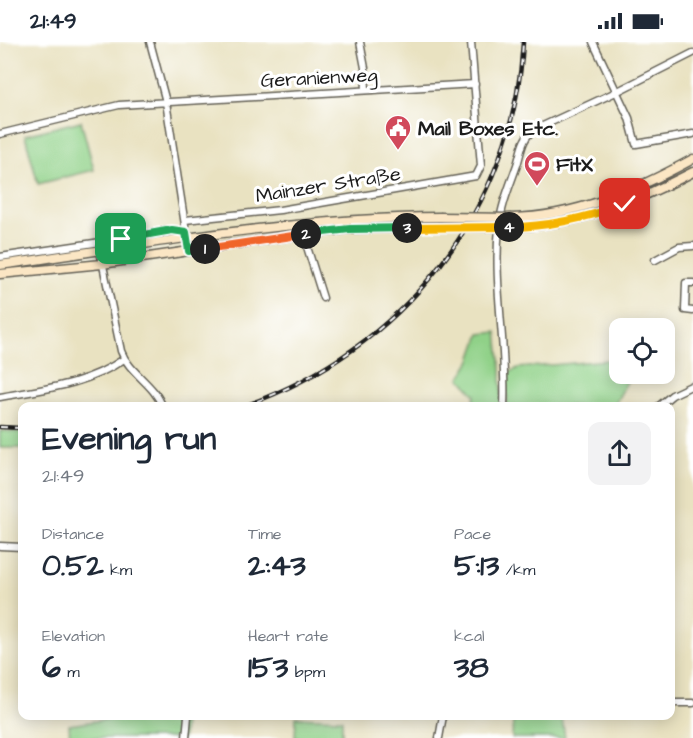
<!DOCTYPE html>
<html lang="en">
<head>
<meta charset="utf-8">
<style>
	body { margin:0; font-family:"Architects Daughter",sans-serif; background:#f2f2f3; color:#1f2937; height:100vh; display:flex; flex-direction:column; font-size:22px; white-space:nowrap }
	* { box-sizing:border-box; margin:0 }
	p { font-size:20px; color:#747a83 }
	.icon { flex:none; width:33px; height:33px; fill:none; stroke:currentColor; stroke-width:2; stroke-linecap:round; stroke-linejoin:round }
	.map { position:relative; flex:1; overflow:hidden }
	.sheet { position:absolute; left:18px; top:360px; width:657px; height:318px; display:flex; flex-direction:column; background:#fff; border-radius:12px; box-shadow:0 3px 15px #0003 }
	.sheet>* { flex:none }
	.tools { position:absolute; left:609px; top:276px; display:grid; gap:12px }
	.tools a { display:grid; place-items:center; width:66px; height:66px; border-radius:12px; background:#fff; box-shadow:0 3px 15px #0003; font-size:30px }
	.pin { position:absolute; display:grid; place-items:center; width:51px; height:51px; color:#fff; margin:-26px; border-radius:12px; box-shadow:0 3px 9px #0006 }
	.km { position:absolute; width:30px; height:30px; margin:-15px; border-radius:50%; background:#222; color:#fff; font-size:16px; line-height:30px; text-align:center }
	.round { display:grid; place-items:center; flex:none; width:63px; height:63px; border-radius:12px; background:#f2f2f3 }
	.head { display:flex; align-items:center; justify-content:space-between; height:102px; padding:0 24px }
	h1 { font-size:33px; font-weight:800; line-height:45px }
	.figures { display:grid; grid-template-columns:repeat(3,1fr); gap:9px; height:102px; padding:6px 24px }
	.figures div { display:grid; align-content:center }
	.figures b { font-size:30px; font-weight:800 }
	.figures small { font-size:16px; font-weight:400 }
	.figures p { font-size:16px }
	.status { display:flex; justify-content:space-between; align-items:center; height:42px; padding:0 30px; background:#fff; direction:ltr }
	.status svg { height:16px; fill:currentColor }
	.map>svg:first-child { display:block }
	.green { fill:#90d188; stroke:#567652; stroke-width:1.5 }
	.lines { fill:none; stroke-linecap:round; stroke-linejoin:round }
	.minor-casing { stroke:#646156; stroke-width:9 }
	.secondary-casing { stroke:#646156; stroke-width:11 }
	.minor { stroke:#fff; stroke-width:6 }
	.secondary { stroke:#fbe6c4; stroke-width:8 }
	.rail-casing { stroke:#1c1c1c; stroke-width:4.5 }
	.rail { stroke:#fff; stroke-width:2; stroke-dasharray:7; stroke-linecap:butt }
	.secondary-bridge-casing { stroke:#646156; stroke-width:11; stroke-linecap:butt }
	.secondary-bridge { stroke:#fbe6c4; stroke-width:8 }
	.split-1-casing { stroke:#fff; stroke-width:12 }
	.split-2-casing { stroke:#fff; stroke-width:12 }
	.split-3-casing { stroke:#fff; stroke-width:12 }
	.split-4-casing { stroke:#fff; stroke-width:12 }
	.split-5-casing { stroke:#fff; stroke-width:12 }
	.split-1 { stroke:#22a559; stroke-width:8 }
	.split-2 { stroke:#f0652b; stroke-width:8 }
	.split-3 { stroke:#22a559; stroke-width:8 }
	.split-4 { stroke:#f5b400; stroke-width:8 }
	.split-5 { stroke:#f5b400; stroke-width:8 }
	.labels { text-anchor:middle; stroke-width:6; stroke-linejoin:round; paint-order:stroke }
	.street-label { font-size:20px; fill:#1c1c1c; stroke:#fff }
	.poi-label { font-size:20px; font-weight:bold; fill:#1c1c1c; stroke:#fff; text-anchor:start }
</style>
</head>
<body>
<div class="status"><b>21:49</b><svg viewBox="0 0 49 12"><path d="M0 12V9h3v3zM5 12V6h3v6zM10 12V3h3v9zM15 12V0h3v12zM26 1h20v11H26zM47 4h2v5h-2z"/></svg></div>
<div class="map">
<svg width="693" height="696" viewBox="0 0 693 696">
	<rect width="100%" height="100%" fill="#fff"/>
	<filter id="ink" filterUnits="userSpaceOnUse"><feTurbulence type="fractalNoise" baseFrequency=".0167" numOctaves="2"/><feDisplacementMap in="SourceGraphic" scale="12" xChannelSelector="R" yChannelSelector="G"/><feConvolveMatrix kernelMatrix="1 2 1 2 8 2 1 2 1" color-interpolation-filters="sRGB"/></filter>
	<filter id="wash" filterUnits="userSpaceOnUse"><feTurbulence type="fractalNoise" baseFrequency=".008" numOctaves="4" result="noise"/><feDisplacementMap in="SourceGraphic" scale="24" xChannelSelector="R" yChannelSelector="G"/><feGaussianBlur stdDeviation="1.35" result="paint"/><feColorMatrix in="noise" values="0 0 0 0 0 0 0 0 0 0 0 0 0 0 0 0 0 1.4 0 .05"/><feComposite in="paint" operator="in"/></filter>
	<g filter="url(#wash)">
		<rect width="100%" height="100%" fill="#e9e2c1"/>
		<path class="green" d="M81 79 94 128 38 142 25 93Z
			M497 290 501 327V364H472L475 353 460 336 471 318 480 292Z
			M619 317 620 332H631L614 364H507L506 332 518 326Z
			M0 389 22 390V406H0Z
			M130 674H184L183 696H70L69 683Z
			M296 675 342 677V696H295Z
			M562 676 565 696H512L513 679Z"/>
	</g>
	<g filter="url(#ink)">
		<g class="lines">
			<g class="minor-casing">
				<path id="minor" d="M150 0 166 60 189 209
					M360 0 365 26 366 48
					M593 0 629 76 636 102 693 92
					M0 92 119 63 475 42
					M185 178 280 168 476 134 481 124 471 0
					M303 192 323 256
					M100 209 121 309C129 331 155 343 162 364
					M0 215 121 197 172 188 186 190
					M655 218 679 205 693 204
					M693 241H686L685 268 693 269
					M0 355C44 347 87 343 124 317
					M504 364C507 305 493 244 499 185 501 164 510 143 517 123 521 111 522 95 534 88L616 50 693 11
					M659 364 672 353 693 343
					M0 504 22 505
					M670 661H693
					M186 696 188 674
					M439 696 443 674"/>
			</g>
			<g class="secondary-casing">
				<path id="secondary" d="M511 176C576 175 636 148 693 117
					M507 185C576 185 633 161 693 130
					M0 223C147 202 291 176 440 175
					M0 232 102 222 303 192 350 187 437 185"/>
			</g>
			<use href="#minor" class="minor"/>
			<use href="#secondary" class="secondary"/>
			<g class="rail-casing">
				<path id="rail" d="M244 364C401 309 514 169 523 0
					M0 385 22 386"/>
			</g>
			<use href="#rail" class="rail"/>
			<g class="secondary-bridge-casing">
				<path id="secondary-bridge" d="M440 175 511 176
					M437 185H507"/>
			</g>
			<use href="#secondary-bridge" class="secondary-bridge"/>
		</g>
	</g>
	<g class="lines" filter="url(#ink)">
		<g class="split-1-casing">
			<path id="split-1" d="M121 197 172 188 186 190 189 209 205 207"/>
		</g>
		<g class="split-2-casing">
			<path id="split-2" d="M205 207 306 192"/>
		</g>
		<g class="split-3-casing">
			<path id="split-3" d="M306 192 350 187 407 186"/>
		</g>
		<g class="split-4-casing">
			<path id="split-4" d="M407 186 509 185"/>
		</g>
		<g class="split-5-casing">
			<path id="split-5" d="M509 185C550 185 587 176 625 162"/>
		</g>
		<use href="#split-1" class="split-1"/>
		<use href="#split-2" class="split-2"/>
		<use href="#split-3" class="split-3"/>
		<use href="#split-4" class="split-4"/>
		<use href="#split-5" class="split-5"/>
	</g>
	<defs>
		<g id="civic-pin" transform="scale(1.35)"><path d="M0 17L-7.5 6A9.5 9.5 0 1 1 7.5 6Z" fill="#d1495b" stroke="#fff"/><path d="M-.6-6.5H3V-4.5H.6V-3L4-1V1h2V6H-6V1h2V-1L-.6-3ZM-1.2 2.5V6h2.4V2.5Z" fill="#fff"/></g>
		<g id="stadium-pin" transform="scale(1.35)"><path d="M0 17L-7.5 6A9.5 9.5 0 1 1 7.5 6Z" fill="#d1495b" stroke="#fff"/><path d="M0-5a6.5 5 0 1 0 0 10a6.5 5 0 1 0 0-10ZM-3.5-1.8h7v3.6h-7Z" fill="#fff"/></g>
	</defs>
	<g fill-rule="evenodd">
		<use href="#civic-pin" x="398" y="86"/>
		<use href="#stadium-pin" x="537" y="122"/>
	</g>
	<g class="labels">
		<g class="street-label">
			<text transform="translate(319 35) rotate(-3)" y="7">Geranienweg</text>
			<text transform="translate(328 142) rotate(-9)" y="7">Mainzer Straße</text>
		</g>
		<g class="poi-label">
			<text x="418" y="93">Mail Boxes Etc.</text>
			<text x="556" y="129">FitX</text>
		</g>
	</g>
</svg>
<div class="tools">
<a><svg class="icon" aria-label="locate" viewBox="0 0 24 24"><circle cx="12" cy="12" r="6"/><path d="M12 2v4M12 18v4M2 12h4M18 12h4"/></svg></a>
</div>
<div class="pin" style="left:121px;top:197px;background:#1e9e55"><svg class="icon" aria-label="arrive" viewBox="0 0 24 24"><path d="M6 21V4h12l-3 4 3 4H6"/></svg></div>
<div class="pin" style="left:625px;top:162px;background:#d93025"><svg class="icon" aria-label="check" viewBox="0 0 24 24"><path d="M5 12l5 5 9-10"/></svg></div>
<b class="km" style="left:205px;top:207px">1</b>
<b class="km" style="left:306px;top:192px">2</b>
<b class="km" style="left:407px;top:186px">3</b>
<b class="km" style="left:509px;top:185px">4</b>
<section class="sheet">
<div class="head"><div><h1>Evening run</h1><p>21:49</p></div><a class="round"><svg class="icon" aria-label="share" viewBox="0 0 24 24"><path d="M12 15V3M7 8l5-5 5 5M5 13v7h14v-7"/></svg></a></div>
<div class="figures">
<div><p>Distance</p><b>0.52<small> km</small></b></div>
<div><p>Time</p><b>2:43</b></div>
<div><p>Pace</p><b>5:13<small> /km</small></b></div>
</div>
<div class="figures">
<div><p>Elevation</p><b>6<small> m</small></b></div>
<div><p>Heart rate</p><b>153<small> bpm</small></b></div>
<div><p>kcal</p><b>38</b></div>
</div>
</section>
</div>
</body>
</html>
